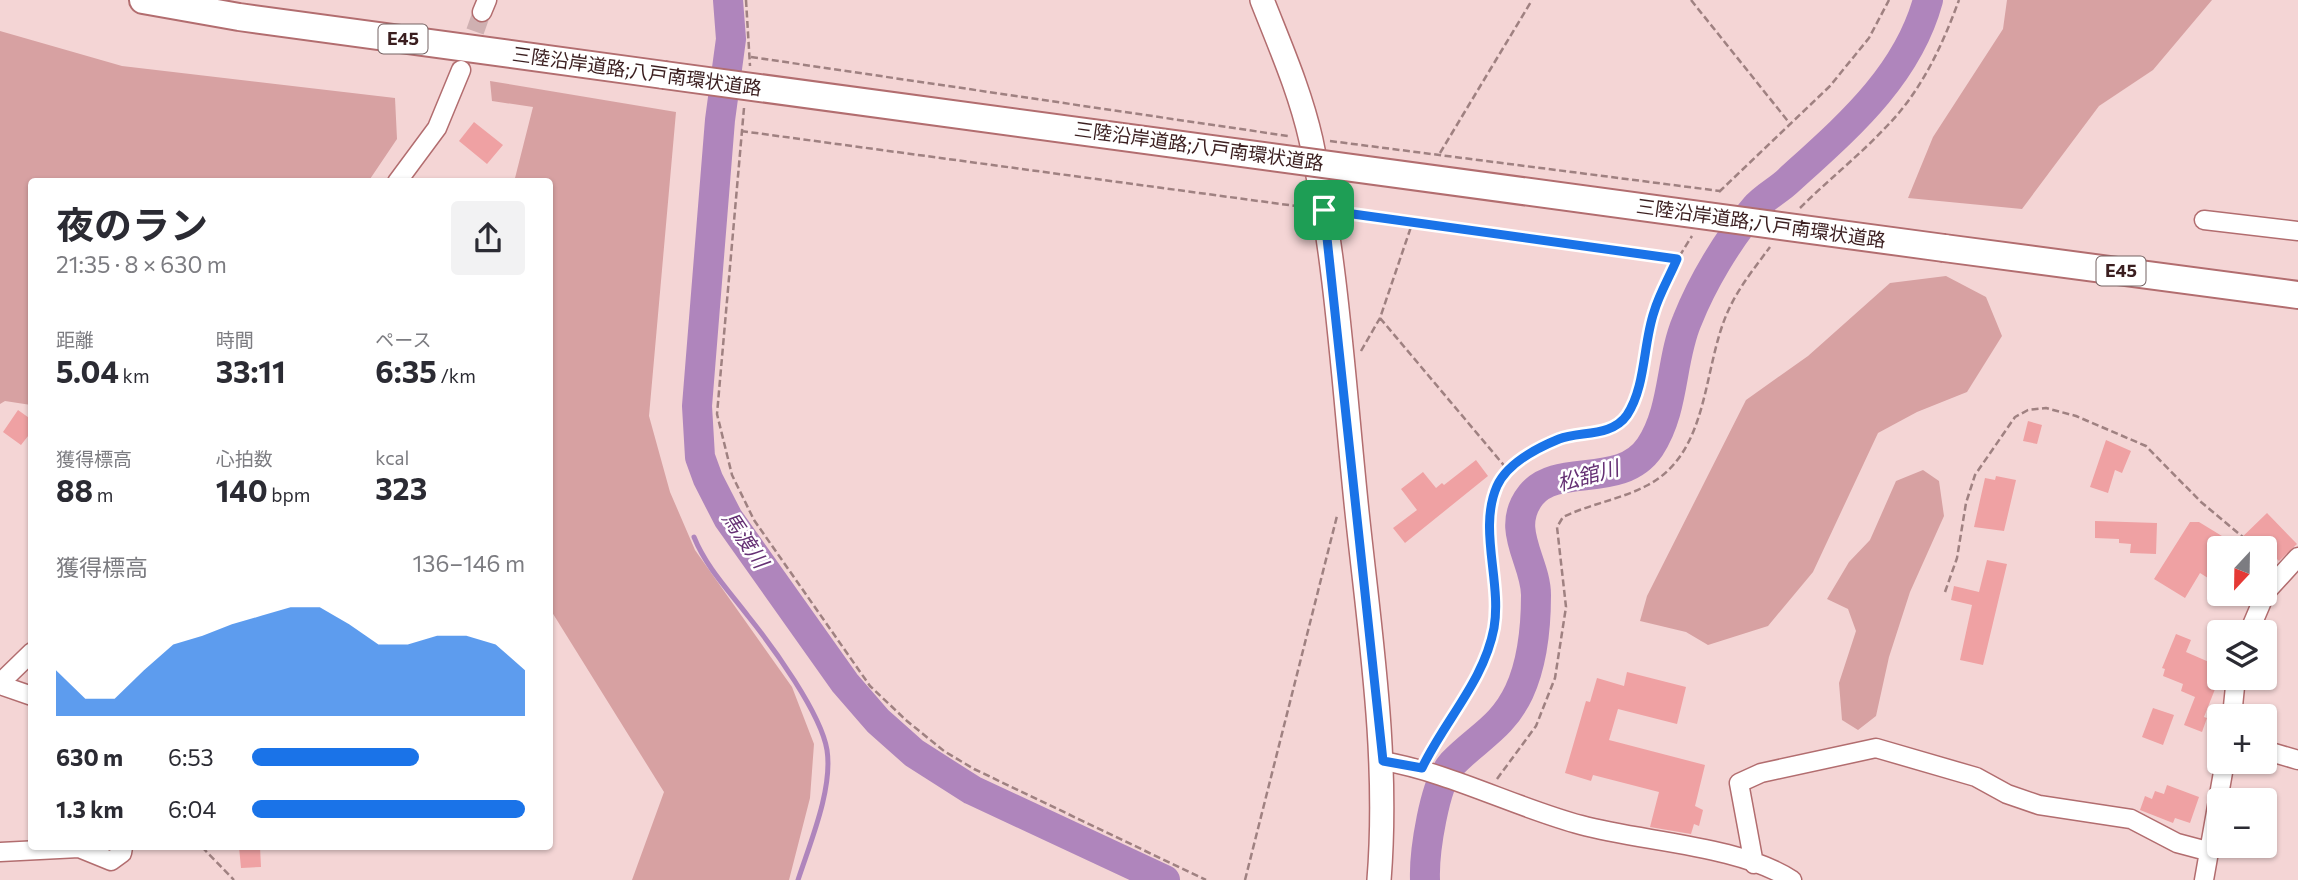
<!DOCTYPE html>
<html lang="ja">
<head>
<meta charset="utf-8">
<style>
	body { margin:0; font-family:Commissioner,"Noto Sans JP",sans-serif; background:#f2f2f3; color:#2b2b33; height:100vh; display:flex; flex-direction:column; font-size:26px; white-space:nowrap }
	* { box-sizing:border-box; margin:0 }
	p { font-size:23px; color:#7c7c81 }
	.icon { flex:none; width:38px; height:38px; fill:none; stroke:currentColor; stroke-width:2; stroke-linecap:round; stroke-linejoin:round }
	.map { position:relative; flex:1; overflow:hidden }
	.details { position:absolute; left:28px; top:178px; width:525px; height:672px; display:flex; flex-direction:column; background:#fff; border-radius:7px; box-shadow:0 2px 5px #0004 }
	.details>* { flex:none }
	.needle { width:46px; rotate:202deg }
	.fabs { position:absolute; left:2207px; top:536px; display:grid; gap:14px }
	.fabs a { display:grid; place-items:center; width:70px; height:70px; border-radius:7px; background:#fff; box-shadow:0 2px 5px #0004; font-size:35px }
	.pin { position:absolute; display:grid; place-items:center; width:60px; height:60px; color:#fff; margin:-30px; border-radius:14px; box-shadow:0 4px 10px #0006 }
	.round { display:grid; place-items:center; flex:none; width:74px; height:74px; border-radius:7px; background:#f2f2f3 }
	.head { display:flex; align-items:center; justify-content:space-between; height:119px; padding:0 28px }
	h1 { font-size:38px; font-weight:700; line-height:52px }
	.figures { display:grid; grid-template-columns:repeat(3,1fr); gap:10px; height:119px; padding:7px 28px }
	.figures div { display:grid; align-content:center }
	.figures b { font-size:30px; font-weight:700 }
	.figures small { font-size:19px; font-weight:400 }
	.figures p { font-size:19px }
	.chart { height:196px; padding:14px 28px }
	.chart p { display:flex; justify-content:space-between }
	.chart svg { width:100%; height:126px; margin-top:7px; fill:#1a73e8; opacity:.7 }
	ul { padding:0 28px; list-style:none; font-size:23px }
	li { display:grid; grid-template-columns:112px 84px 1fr; align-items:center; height:52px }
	li i { height:18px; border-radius:9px; background:#1a73e8 }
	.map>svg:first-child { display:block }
	.green { fill:#d7a1a2 }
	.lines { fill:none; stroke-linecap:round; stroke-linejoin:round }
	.stream { stroke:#af85bc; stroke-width:5 }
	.river { stroke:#af85bc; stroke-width:30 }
	.building { fill:#efa1a3 }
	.minor-tunnel { stroke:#cfb0b1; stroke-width:18; stroke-dasharray:18 9; stroke-linecap:butt }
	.minor-casing { stroke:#b26d6f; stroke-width:21 }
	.major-casing { stroke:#b26d6f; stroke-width:26 }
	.highway-casing { stroke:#b26d6f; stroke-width:30 }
	.path { stroke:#9f8181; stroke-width:2.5; stroke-dasharray:7 3.5; stroke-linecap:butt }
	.minor { stroke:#fff; stroke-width:18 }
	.major { stroke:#fff; stroke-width:23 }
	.highway { stroke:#fff; stroke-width:26 }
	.highway-bridge-casing { stroke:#b26d6f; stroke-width:30; stroke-linecap:butt }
	.highway-bridge { stroke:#fff; stroke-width:26 }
	.route-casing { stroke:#fff; stroke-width:14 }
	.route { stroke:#1a73e8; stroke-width:9 }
	.labels { text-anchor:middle; stroke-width:5; stroke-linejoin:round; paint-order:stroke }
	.shield { fill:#fff; stroke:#756262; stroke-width:2 }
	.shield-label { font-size:18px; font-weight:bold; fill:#3a1e1f }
	.street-label { font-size:19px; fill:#3a1e1f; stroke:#fff }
	.water-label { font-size:21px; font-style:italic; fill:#653074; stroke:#fff }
</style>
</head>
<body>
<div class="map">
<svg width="2298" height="880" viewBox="0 0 2298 880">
	<rect width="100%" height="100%" fill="#f4d5d5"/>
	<path class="green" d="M2007 0H2212L2153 70 2099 106 2022 209 1908 198 1933 137 2003 29Z
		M0 31 122 66 395 98 397 139 368 182H32L31 405 5 401 0 404Z
		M490 81 676 112 649 416 670 492 695 550 792 687 814 744 810 798 789 880H632L664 792 550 609V564L553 554H550V182H514L533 107 492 101Z
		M1946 276 1986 297 2002 336 1967 392 1917 412 1878 433 1813 572 1768 626 1708 645 1686 632 1640 621 1647 596 1746 400 1808 356 1890 283Z
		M1923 470 1939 481 1944 516 1910 592 1889 657 1876 716 1858 730 1842 720 1839 683 1856 631 1848 609 1827 599 1849 562 1870 540 1896 481Z"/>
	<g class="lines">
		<path class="stream" d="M694 537C706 567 729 591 748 616 772 646 821 713 827 750 833 789 810 843 798 880"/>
		<path class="river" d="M728 0 731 39 720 120 697 406 700 457 708 479 728 518 845 683 878 721 914 753 972 790 1165 880
			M1425 880C1424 853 1434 784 1452 764 1478 737 1502 728 1519 692 1532 664 1536 626 1536 595 1536 561 1504 529 1531 495 1558 462 1621 490 1650 447 1675 409 1670 361 1687 321 1702 283 1728 239 1755 208 1764 197 1779 190 1789 180 1846 128 1907 77 1928 0"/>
	</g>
	<path class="building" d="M474 122 503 145 487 164 459 141Z
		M18 410 32 420V431L21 445 3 432Z
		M2028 421 2042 425 2037 444 2023 441Z
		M2106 440 2131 451 2122 473 2115 470 2108 493 2090 487Z
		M1476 460 1488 476 1405 543 1393 528 1417 510 1401 489 1423 472 1436 488 1442 483 1444 485Z
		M1996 476 2016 480 2004 531 1974 527 1985 478 1995 480Z
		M2267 513 2297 544 2279 561 2266 548H2219V585L2200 573 2185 598 2154 579 2190 522H2199L2235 544Z
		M2095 521 2157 523 2156 554 2130 553 2131 544 2119 543V539L2095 538Z
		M1987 560 2007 564 1983 665 1960 660 1972 605 1951 600 1954 586 1979 592Z
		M2176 634 2191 640 2186 652 2209 662 2219 638V679L2204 717 2207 718 2202 732 2184 725 2195 697 2181 691 2183 684 2163 676 2165 669 2162 668Z
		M1627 672 1686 687 1677 724 1618 709 1609 740 1705 765 1695 806 1703 810 1699 826 1694 824 1691 834 1650 827 1659 792 1593 775 1591 781 1565 773 1586 701 1590 702 1597 678 1624 686Z
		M2153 708 2174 715 2163 745 2142 737Z
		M2167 785 2199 797 2190 823 2175 818 2173 823 2140 810 2145 796 2152 799 2155 791 2164 794Z
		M239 847H260L261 867 241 868Z"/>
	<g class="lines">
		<path class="minor-tunnel" d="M466 57 482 12"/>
		<g class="minor-casing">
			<path id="minor" d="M482 12 487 0
				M397 182 437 128 461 70
				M2204 220 2298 231
				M2249 632 2266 592 2298 557
				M0 683 32 652
				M0 685 32 696
				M2232 716 2236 677
				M2264 750 2298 760
				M1383 761C1451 773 1514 807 1581 825 1643 842 1738 845 1792 880
				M0 852 79 848 111 861 122 853 123 847
				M1754 864 1739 783 1761 773 1876 748 1976 777 2007 794 2039 805 2131 819 2177 843 2207 851
				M2204 880 2225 761"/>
		</g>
		<g class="major-casing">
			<path id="major" d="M1262 0C1280 46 1300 91 1311 140 1337 262 1344 388 1357 512 1370 635 1389 756 1379 880"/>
		</g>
		<g class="highway-casing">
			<path id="highway" d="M143 0 239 17 664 75
				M1944 248 2298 295"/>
		</g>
		<path class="path" d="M746 0 750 66
			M1691 0 1791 125
			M751 57 1288 136
			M744 108 717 414 732 475 754 520 870 686 907 721 944 751 974 769 1206 880
			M741 131 1303 207
			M1330 141 1720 191
			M1440 153 1532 0
			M1719 192 1830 86 1869 38 1889 0
			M1800 208C1828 180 1860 155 1887 126 1922 90 1942 46 1959 0
			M1344 213 1677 259
			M1380 318 1507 469
			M1361 351 1380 318 1413 221
			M1945 592 1957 558 1966 503 1975 475 2015 417 2028 410 2046 408 2076 416 2146 446 2201 502 2256 548
			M1428 756C1449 712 1483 679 1493 629 1503 583 1478 531 1497 487 1505 468 1543 443 1564 438 1584 433 1614 434 1627 415 1645 389 1644 342 1654 312 1662 286 1677 259 1692 236
			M1497 779 1536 726 1555 678 1566 607 1557 527 1563 517C1590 504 1622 499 1648 485 1711 451 1702 366 1729 309 1739 287 1756 266 1770 247
			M202 847 234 880
			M1245 880 1337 516"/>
		<use href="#minor" class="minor"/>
		<use href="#major" class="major"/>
		<use href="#highway" class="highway"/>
		<g class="highway-bridge-casing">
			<path id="highway-bridge" d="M664 75 1944 248"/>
		</g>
		<use href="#highway-bridge" class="highway-bridge"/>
	</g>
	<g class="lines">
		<g class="route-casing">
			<path id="route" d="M1324 210 1677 259C1670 276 1659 294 1654 312 1643 344 1646 386 1627 415 1612 437 1580 431 1559 439 1537 448 1507 464 1497 486 1478 529 1502 582 1494 628 1484 681 1445 720 1422 768L1383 761Z"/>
		</g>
		<use href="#route" class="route"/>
	</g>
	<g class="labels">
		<g class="shield">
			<rect x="378.5" y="24.5" width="49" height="29" rx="5"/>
			<rect x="2096.5" y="256.5" width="49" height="29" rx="5"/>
		</g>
		<g class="shield-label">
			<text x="403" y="45">E45</text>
			<text x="2121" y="277">E45</text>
		</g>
		<g class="street-label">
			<text transform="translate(637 71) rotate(8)" y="7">三陸沿岸道路;八戸南環状道路</text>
			<text transform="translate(1199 146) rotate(8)" y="7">三陸沿岸道路;八戸南環状道路</text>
			<text transform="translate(1761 223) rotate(8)" y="7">三陸沿岸道路;八戸南環状道路</text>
		</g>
		<g class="water-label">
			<text transform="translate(1588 476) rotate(-15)" y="7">松舘川</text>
			<text transform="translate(745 540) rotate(56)" y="7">馬渡川</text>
		</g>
	</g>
</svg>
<div class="fabs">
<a><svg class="needle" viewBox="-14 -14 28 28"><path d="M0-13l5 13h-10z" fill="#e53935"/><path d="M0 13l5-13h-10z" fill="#7c7c81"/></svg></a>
<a><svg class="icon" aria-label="layers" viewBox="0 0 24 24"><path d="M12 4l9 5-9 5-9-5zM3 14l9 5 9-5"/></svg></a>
<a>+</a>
<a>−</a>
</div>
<div class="pin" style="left:1324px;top:210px;background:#1e9e55"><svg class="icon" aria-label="arrive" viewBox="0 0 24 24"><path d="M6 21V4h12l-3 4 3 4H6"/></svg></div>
<section class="details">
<div class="head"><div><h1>夜のラン</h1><p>21:35 · 8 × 630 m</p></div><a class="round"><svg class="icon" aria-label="share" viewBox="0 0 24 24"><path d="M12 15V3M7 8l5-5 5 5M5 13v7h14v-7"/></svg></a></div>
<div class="figures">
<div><p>距離</p><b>5.04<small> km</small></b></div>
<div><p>時間</p><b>33:11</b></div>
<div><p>ペース</p><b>6:35<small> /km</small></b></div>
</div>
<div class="figures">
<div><p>獲得標高</p><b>88<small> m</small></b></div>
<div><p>心拍数</p><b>140<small> bpm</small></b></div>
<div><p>kcal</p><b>323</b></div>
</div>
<div class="chart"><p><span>獲得標高</span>136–146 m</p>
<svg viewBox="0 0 160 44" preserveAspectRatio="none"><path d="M0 44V28L10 38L20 38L30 28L40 19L50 16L60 12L70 9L80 6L90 6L100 12L110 19L120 19L130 16L140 16L150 19L160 28V44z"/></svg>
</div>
<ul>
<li><b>630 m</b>6:53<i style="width:61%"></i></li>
<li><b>1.3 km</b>6:04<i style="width:100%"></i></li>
</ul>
</section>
</div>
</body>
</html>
